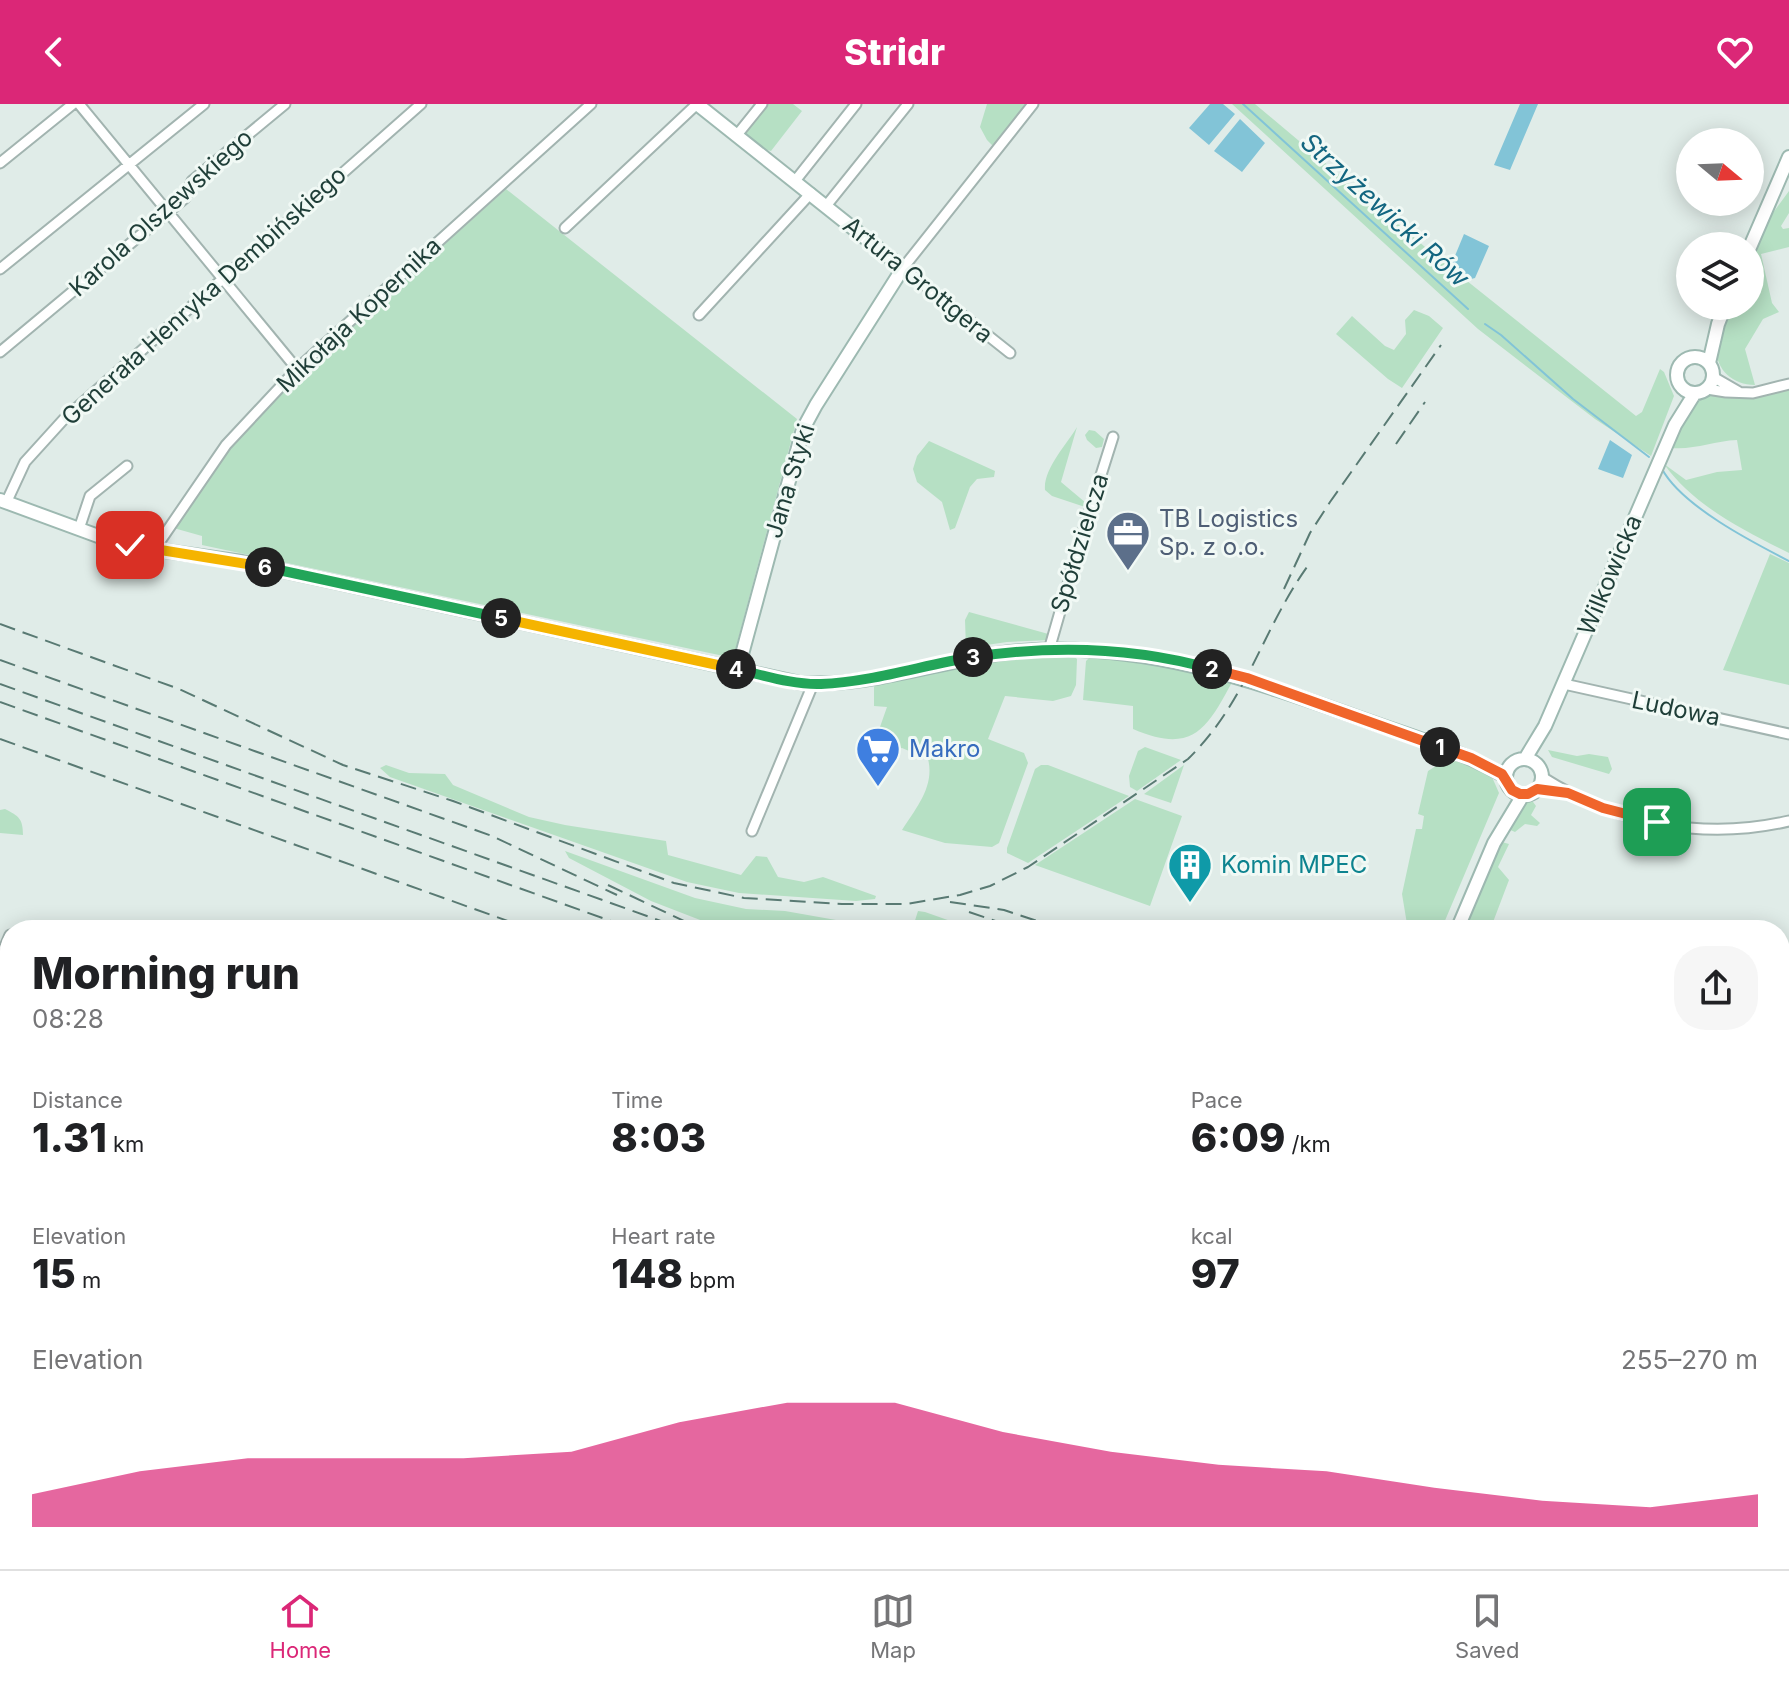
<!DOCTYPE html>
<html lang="en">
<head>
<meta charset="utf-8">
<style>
	body { margin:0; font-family:Inter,sans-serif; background:#f6f6f6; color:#202124; height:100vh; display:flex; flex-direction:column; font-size:30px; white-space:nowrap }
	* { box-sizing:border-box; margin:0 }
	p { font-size:26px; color:#757577 }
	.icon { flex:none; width:44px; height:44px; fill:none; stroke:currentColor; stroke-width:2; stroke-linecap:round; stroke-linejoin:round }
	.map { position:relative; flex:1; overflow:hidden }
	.side { position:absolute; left:0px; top:816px; width:1790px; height:650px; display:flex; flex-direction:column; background:#fff; border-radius:32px 32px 0 0; box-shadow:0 4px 20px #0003 }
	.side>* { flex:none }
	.needle { width:52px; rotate:109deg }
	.buttons { position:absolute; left:1676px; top:24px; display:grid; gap:16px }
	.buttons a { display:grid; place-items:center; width:88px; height:88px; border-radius:50%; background:#fff; box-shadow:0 4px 20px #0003; font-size:40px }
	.pin { position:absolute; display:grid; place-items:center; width:68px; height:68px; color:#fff; margin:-34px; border-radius:16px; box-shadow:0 4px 12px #0006 }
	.km { position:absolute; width:40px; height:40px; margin:-20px; border-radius:50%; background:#222; color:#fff; font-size:22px; line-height:40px; text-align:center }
	.round { display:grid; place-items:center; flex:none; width:84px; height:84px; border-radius:32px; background:#f6f6f6 }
	.overview { display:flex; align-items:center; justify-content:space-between; height:136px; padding:0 32px }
	h1 { font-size:44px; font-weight:800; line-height:60px }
	.figures { display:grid; grid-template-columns:repeat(3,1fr); gap:12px; height:136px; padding:8px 32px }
	.figures div { display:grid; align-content:center }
	.figures b { font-size:40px; font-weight:800 }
	.figures small { font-size:22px; font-weight:400 }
	.figures p { font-size:22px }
	.chart { height:224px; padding:16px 32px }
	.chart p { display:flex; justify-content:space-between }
	.chart svg { width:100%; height:144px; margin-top:8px; fill:#db2777; opacity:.7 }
	header { display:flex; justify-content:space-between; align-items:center; height:104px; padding:0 32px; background:#db2777; color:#fff; font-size:36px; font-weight:800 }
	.tabs { display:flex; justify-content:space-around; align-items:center; height:112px; border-top:2px solid #e0e0e0; background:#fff; font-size:22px; color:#757577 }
	.tabs a { display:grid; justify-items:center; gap:4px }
	.tabs .active { color:#db2777 }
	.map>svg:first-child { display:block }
	.green { fill:#b6e0c4 }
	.water { fill:#82c4d7 }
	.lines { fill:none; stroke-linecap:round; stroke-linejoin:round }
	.stream { stroke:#82c4d7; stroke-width:2 }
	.street-casing { stroke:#a2b4b0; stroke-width:13 }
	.secondary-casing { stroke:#9db9b1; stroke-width:16 }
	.street { stroke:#fff; stroke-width:9 }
	.secondary { stroke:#fff; stroke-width:12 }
	.rail { stroke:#597a73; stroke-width:2; stroke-dasharray:16 8; stroke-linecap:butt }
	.split-1-casing { stroke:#fff; stroke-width:16 }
	.split-2-casing { stroke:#fff; stroke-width:16 }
	.split-3-casing { stroke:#fff; stroke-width:16 }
	.split-4-casing { stroke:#fff; stroke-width:16 }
	.split-5-casing { stroke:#fff; stroke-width:16 }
	.split-6-casing { stroke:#fff; stroke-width:16 }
	.split-7-casing { stroke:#fff; stroke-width:16 }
	.split-1 { stroke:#f0652b; stroke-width:10 }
	.split-2 { stroke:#f0652b; stroke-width:10 }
	.split-3 { stroke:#22a559; stroke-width:10 }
	.split-4 { stroke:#22a559; stroke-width:10 }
	.split-5 { stroke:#f5b400; stroke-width:10 }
	.split-6 { stroke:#22a559; stroke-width:10 }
	.split-7 { stroke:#f5b400; stroke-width:10 }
	.labels { text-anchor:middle; stroke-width:6; stroke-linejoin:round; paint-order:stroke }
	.street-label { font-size:24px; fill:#1f3e38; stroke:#f1f9f5 }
	.service-label { font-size:24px; fill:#4e5e75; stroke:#f1f9f5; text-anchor:start }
	.shop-label { font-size:24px; fill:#366cbe; stroke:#f1f9f5; text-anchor:start }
	.culture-label { font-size:24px; fill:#0d838f; stroke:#f1f9f5; text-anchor:start }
	.water-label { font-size:26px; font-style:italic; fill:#136680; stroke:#f1f9f5 }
</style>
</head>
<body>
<header><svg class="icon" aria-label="back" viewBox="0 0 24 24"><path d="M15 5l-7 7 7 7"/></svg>Stridr<svg class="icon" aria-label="heart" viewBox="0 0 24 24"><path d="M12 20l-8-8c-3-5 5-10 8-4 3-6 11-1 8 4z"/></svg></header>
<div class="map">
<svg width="1789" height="1465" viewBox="0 0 1789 1465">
	<rect width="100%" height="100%" fill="#e0ece8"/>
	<path class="green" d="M762 0H793L802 7 771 47 752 42 737 31Z
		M987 0H1033L997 46 987 36 980 23Z
		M1232 0H1255L1437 153 1636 312 1642 308 1660 265 1664 268 1674 292 1651 352 1595 315 1478 225Z
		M506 85 797 315 733 554 202 441V432L170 423 225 347 301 266 354 222Z
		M1789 87V109L1781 122 1783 125 1789 124V143L1761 150 1772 199 1779 208 1763 215 1745 245 1755 281C1733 281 1716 266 1716 244L1732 202H1750V155L1772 110Z
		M1414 206 1429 212 1443 224 1402 284 1388 275 1336 230 1352 212 1385 242 1394 246 1406 230 1405 216Z
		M1789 280V449C1743 426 1694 402 1664 360L1686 376 1717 368 1742 366 1737 336C1714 337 1694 346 1672 344L1683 315 1694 300 1715 285 1726 288Z
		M1077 323 1061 378 1086 399 1085 403 1052 392 1045 386C1043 365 1067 340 1077 323Z
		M1089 326 1095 327 1104 335 1102 343 1096 344 1087 336 1085 331Z
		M929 337 995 367 994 373 977 375 970 383 955 424 950 426 942 398 917 378 913 365 917 352Z
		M1770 450 1789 459V581L1723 566Z
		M969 508 1052 531 1050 536 1007 538 966 544 965 516Z
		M1072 550 1077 555 1076 581 1071 592 1053 597 1005 592 988 635 1024 649 1028 659 999 739 992 743 945 739 902 726C916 704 935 682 928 655L902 644 892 646 874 640 887 603 874 602V583L877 579 1019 552Z
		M1092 551 1236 571C1208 622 1196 652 1133 625V602L1083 596 1086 557Z
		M1145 643 1181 656 1137 687 1130 683 1129 672 1138 647Z
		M1548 646 1577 652 1589 650 1608 653 1612 665 1609 670 1552 653Z
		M1463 656 1488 666 1487 669 1492 673 1499 689 1441 826H1408L1402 790 1416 725H1422L1424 712 1418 710 1428 667 1439 660Z
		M386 661 409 669 445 670 453 681 529 713 565 721 666 737 668 751 741 771 756 752 767 753 778 773 804 778 823 773 876 792 875 795 856 797 739 789 687 778 390 673 380 664Z
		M1041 661H1048L1129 692 1028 759 1007 749V744L1035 665Z
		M1184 661 1171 699 1144 690Z
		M1528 691 1536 702 1531 711 1540 719 1537 722 1525 720 1515 728 1508 725Z
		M1135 695 1182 712 1150 802 1035 761Z
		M5 705C19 712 23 715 23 731L0 729V706Z
		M1502 738 1509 740 1498 763 1509 776 1490 826H1464Z
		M565 747 695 794 746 805 785 807 836 816 838 826H726L651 797 569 754Z
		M918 807 925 808 976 826H912Z
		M0 944 10 950V981L0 974Z
		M0 994 10 1001V1026L0 1021Z
		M358 1456H403L396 1465H355Z
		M973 1456H1007L1004 1465H972Z
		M1097 1456H1177L1173 1465H1109Z
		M1530 1456H1631L1626 1465H1574Z"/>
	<path class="water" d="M1210 0H1223L1235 10 1209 41 1189 24Z
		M1520 0H1538L1510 66 1494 61Z
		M1240 15 1265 39 1242 68 1214 47Z
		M1464 130 1489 142 1475 174 1471 175 1452 159Z
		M1610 336 1632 351 1623 374 1598 365Z"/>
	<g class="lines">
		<path class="stream" d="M1243 0 1468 205
			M1485 220 1501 231 1573 295 1649 353
			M1662 365C1682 402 1752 438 1789 457"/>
		<g class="street-casing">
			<path id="street" d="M79 0 297 265
				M737 31 762 0
				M0 59 73 0
				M795 77 856 0
				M826 102 908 0
				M565 124 697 0
				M0 165 204 0
				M699 211 811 89
				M0 248 185 94 192 77 285 0
				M1010 249 903 164 1033 0
				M1713 273 1739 288
				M1707 285 1726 288 1753 289 1789 280
				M6 399 25 358 64 315 421 0
				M79 425 90 392 127 362
				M154 446 226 341 297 265 591 0
				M1049 546 1082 431 1113 333
				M1564 580 1789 630
				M1542 673C1616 720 1703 737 1789 717
				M1537 685 1568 689
				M752 727 813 580
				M0 855 10 831
				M0 1070 10 1078
				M0 1201 10 1199
				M0 1408 10 1413
				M212 1456 232 1465
				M385 1456 392 1465
				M1186 1459 1216 1465
				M61 1465 64 1456
				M119 1465 122 1456
				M168 1465 172 1456
				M401 1465 411 1456
				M1410 1465 1414 1456"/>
		</g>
		<g class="secondary-casing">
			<path id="secondary" d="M697 0 903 164 816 301 803 325 738 565
				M1750 143 1789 53
				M1677 271a18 18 0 1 1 36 0a18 18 0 1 1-36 0Z
				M1709 259 1718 220 1725 202
				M0 396 109 436 138 443 242 458 800 579C874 584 948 553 1022 547 1146 537 1257 578 1371 618 1416 634 1465 648 1506 673
				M1525 655 1545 622 1675 321 1695 289
				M1506 673a18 18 0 1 1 36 0a18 18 0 1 1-36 0Z
				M1457 826 1494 739 1523 691
				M0 984 10 991
				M427 1456 434 1465
				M1183 1465 1187 1456"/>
		</g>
		<use href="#street" class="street"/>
		<use href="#secondary" class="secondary"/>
		<path class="rail" d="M1396 340 1425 298
			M1284 485 1310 429 1330 398 1441 241
			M0 520 179 585 343 661 453 697 674 779 744 794 842 800H906L960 791 990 782 1028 763 1188 655C1247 597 1261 528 1307 463
			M0 556 492 732 617 791
			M0 580 686 826
			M0 598 636 826
			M0 635 533 826
			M608 781 703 826
			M950 798 1004 806 1064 826
			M969 808 1022 826
			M1780 1100 1789 1099
			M1780 1113H1789
			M1780 1236 1789 1240"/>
	</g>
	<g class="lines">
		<g class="split-1-casing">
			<path id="split-1" d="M1440 643 1471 654 1502 670 1512 686 1520 690H1528L1537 685 1568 689 1603 704 1657 718"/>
		</g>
		<g class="split-2-casing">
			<path id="split-2" d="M1212 565 1247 574 1440 643"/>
		</g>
		<g class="split-3-casing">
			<path id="split-3" d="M973 553C1053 541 1134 543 1212 565"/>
		</g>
		<g class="split-4-casing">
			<path id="split-4" d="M736 565C763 571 793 581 821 580 872 578 923 561 973 553"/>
		</g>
		<g class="split-5-casing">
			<path id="split-5" d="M501 514 736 565"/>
		</g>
		<g class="split-6-casing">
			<path id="split-6" d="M265 463 501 514"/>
		</g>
		<g class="split-7-casing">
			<path id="split-7" d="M130 441 265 463"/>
		</g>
		<use href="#split-1" class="split-1"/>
		<use href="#split-2" class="split-2"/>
		<use href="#split-3" class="split-3"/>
		<use href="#split-4" class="split-4"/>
		<use href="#split-5" class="split-5"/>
		<use href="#split-6" class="split-6"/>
		<use href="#split-7" class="split-7"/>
	</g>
	<defs>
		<g id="office-pin" transform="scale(2.3)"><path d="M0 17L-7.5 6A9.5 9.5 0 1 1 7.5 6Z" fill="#5c6f8a" stroke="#f1f9f5"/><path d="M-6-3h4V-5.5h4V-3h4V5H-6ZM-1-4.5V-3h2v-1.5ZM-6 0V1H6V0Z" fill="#fff"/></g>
		<g id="supermarket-pin" transform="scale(2.3)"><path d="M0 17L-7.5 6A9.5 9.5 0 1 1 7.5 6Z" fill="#3f7fe0" stroke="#f1f9f5"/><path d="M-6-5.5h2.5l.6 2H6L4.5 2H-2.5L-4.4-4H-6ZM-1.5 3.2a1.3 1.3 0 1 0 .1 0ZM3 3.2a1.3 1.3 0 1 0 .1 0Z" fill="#fff"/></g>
		<g id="building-pin" transform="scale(2.3)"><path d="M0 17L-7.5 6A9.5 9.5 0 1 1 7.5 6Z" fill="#0f9aa8" stroke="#f1f9f5"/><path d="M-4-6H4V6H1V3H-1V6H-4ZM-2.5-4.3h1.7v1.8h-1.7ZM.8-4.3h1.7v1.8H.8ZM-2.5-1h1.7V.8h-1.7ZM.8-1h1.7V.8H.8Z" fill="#fff"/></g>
	</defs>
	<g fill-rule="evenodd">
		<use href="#office-pin" x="1128" y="429"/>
		<use href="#supermarket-pin" x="878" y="645"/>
		<use href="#building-pin" x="1190" y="761"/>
	</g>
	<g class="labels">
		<g class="street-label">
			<text transform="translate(161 109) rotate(-42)" y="8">Karola Olszewskiego</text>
			<text transform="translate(918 176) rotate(39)" y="8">Artura Grottgera</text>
			<text transform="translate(204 192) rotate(-42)" y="8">Generała Henryka Dembińskiego</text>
			<text transform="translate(359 211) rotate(-43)" y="8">Mikołaja Kopernika</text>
			<text transform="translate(790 377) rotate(-73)" y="8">Jana Styki</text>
			<text transform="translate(1080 439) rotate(-73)" y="8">Spółdzielcza</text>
			<text transform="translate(1610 471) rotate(-67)" y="8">Wilkowicka</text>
			<text transform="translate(1676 605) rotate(12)" y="8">Ludowa</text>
		</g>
		<g class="service-label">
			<text x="1159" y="423">TB Logistics<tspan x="1159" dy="28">Sp. z o.o.</tspan></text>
		</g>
		<g class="shop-label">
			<text x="909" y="653">Makro</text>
		</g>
		<g class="culture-label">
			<text x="1221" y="769">Komin MPEC</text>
		</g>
		<g class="water-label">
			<text transform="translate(1385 106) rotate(42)" y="9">Strzyżewicki Rów</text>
		</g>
	</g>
</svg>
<div class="buttons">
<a><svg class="needle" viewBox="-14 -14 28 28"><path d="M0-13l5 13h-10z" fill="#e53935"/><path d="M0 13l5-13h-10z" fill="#757577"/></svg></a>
<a><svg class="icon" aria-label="layers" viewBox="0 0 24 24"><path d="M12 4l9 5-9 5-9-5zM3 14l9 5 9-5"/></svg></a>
</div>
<div class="pin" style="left:1657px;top:718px;background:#1e9e55"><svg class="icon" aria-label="arrive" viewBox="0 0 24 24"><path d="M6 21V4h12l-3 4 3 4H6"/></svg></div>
<div class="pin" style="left:130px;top:441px;background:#d93025"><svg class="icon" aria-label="check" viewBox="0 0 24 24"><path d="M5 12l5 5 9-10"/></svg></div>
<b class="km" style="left:1440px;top:643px">1</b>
<b class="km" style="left:1212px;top:565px">2</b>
<b class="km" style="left:973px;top:553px">3</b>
<b class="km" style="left:736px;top:565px">4</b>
<b class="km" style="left:501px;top:514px">5</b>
<b class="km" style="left:265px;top:463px">6</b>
<section class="side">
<div class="overview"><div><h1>Morning run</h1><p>08:28</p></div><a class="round"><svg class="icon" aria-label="share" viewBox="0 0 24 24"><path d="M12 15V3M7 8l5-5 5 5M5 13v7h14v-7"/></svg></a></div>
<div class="figures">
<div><p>Distance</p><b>1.31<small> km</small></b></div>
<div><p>Time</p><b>8:03</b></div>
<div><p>Pace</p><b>6:09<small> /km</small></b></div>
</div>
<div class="figures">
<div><p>Elevation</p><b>15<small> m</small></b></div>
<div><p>Heart rate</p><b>148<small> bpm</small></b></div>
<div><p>kcal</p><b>97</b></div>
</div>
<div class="chart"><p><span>Elevation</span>255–270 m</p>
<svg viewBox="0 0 160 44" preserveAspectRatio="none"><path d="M0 44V34L10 27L20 23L30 23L40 23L50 21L60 12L70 6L80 6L90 15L100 21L110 25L120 27L130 32L140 36L150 38L160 34V44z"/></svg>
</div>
</section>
</div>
<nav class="tabs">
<a class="active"><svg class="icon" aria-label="home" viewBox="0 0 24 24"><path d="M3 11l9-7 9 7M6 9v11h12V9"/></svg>Home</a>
<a><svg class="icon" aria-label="map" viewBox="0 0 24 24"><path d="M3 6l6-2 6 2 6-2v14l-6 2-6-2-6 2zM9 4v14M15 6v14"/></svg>Map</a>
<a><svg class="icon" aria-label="saved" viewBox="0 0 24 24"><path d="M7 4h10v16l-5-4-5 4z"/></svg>Saved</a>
</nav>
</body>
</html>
